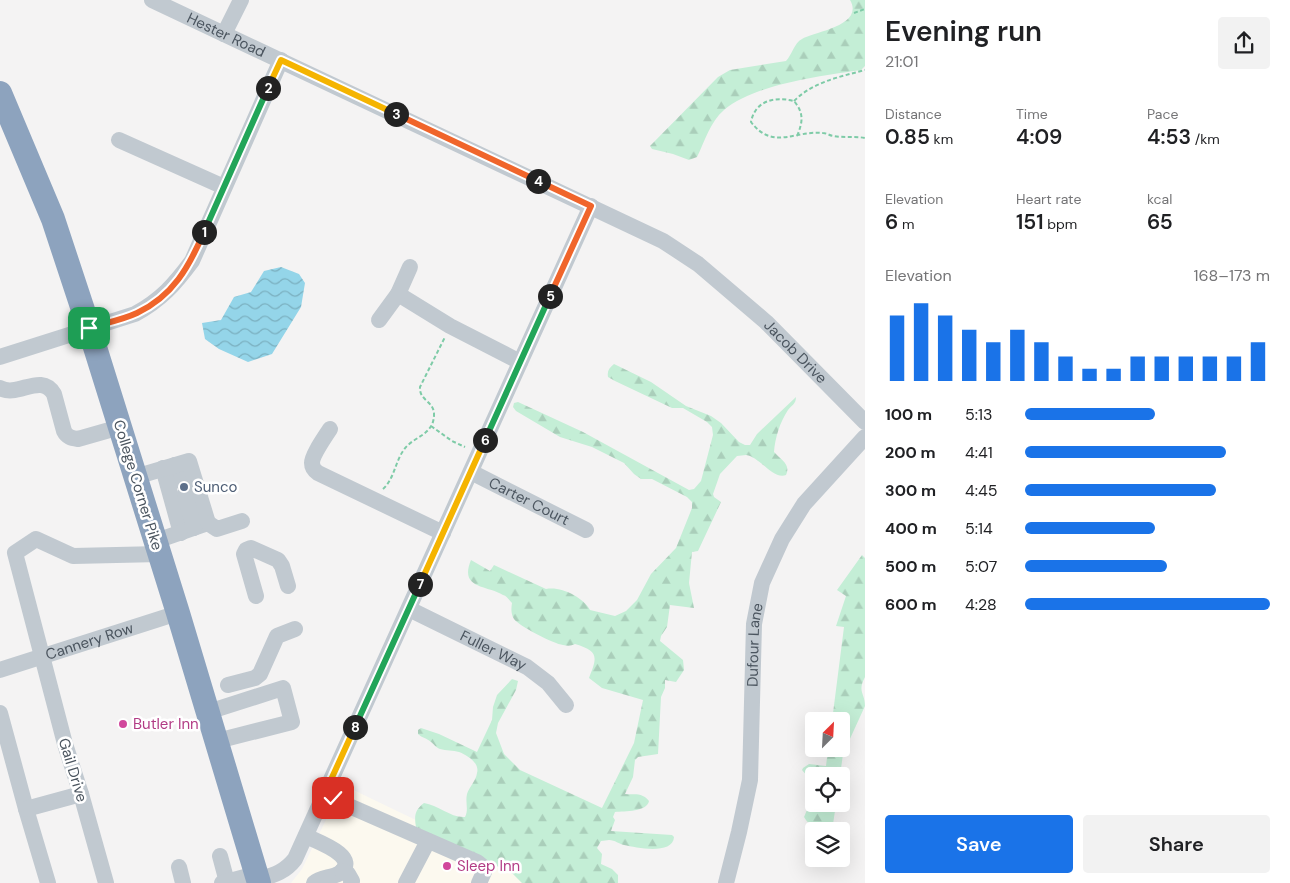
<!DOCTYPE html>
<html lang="en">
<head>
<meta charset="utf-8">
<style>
	body { margin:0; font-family:"DM Sans",sans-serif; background:#f2f2f2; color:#202124; height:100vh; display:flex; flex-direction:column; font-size:19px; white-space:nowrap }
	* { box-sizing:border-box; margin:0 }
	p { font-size:16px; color:#757577 }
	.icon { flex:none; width:28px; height:28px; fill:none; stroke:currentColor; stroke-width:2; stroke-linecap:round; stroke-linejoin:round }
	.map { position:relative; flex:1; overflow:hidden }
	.sheet { display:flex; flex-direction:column; background:#fff; width:425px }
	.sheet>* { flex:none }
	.needle { width:32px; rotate:24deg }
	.tools { position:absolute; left:805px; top:712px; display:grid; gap:10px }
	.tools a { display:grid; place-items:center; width:45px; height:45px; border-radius:5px; background:#fff; box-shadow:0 5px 20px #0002; font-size:25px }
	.pin { position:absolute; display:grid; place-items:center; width:42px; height:42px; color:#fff; margin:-21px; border-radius:10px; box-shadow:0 2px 8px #0006 }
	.km { position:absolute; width:25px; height:25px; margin:-12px; border-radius:50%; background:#222; color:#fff; font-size:14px; line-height:25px; text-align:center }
	.round { display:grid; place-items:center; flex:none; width:52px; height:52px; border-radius:5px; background:#f2f2f2 }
	.overview { display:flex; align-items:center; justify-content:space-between; height:85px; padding:0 20px }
	h1 { font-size:28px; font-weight:600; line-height:38px }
	.metrics { display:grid; grid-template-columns:repeat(3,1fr); gap:8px; height:85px; padding:5px 20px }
	.metrics div { display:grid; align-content:center }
	.metrics b { font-size:21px; font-weight:600 }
	.metrics small { font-size:14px; font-weight:400 }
	.metrics p { font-size:14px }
	.chart { height:140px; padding:10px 20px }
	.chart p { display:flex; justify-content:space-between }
	.chart svg { width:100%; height:90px; margin-top:5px; stroke:#1a73e8; stroke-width:6 }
	.primary-button { display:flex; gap:10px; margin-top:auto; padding:10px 20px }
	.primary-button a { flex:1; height:58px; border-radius:5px; background:#1a73e8; color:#fff; font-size:20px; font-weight:600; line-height:58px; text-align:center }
	.primary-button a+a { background:#f2f2f2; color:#202124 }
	ul { padding:0 20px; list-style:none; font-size:16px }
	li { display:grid; grid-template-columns:80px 60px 1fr; align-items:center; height:38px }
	li i { height:12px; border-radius:6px; background:#1a73e8 }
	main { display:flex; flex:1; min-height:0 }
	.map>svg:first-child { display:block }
	.commercial { fill:#fcf9ef }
	.forest { fill:url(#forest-firs) }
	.water { fill:url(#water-waves) }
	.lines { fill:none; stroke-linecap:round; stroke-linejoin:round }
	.path { stroke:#7ecba7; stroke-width:2; stroke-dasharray:4 2.5; stroke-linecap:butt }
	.minor { stroke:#c1c9d0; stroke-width:16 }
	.highway { stroke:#8da3be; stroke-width:24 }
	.split-1-casing { stroke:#fff; stroke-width:10 }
	.split-2-casing { stroke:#fff; stroke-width:10 }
	.split-3-casing { stroke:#fff; stroke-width:10 }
	.split-4-casing { stroke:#fff; stroke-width:10 }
	.split-5-casing { stroke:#fff; stroke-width:10 }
	.split-6-casing { stroke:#fff; stroke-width:10 }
	.split-7-casing { stroke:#fff; stroke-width:10 }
	.split-8-casing { stroke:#fff; stroke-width:10 }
	.split-9-casing { stroke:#fff; stroke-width:10 }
	.split-1 { stroke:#f0652b; stroke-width:6 }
	.split-2 { stroke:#22a559; stroke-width:6 }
	.split-3 { stroke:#f5b400; stroke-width:6 }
	.split-4 { stroke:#f0652b; stroke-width:6 }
	.split-5 { stroke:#f0652b; stroke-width:6 }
	.split-6 { stroke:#22a559; stroke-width:6 }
	.split-7 { stroke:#f5b400; stroke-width:6 }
	.split-8 { stroke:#22a559; stroke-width:6 }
	.split-9 { stroke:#f5b400; stroke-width:6 }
	.service-dot { fill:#5c6f8a; stroke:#fff; stroke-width:2 }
	.hotel-dot { fill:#d1479c; stroke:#fff; stroke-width:2 }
	.labels { text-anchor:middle; stroke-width:5; stroke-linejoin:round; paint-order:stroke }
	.street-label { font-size:15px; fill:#4b555f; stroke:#fff }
	.service-label { font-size:15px; fill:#4e5e75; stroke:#fff; text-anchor:start }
	.hotel-label { font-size:15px; fill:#b23c85; stroke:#fff; text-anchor:start }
</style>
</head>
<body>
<main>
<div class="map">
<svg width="865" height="883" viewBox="0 0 865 883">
	<defs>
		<pattern id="forest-firs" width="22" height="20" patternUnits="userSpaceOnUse" patternTransform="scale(1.25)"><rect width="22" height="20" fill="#c4eed6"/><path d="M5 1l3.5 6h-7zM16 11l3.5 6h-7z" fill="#aaceba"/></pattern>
		<pattern id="water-waves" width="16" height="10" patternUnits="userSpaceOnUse" patternTransform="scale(1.25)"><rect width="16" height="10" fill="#94d5e9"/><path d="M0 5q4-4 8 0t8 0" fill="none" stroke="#7bb0c0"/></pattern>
	</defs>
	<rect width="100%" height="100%" fill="#f4f3f3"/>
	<path class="commercial" d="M343 785 547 883H291L302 869Z"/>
	<path class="forest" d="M850 0H865V66L861 70C821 76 755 84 724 110 710 122 705 141 697 157L689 160 673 154 652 149 650 146 718 77 730 70 786 61C792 55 794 43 802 39 813 32 865 26 850 0Z
		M614 364 651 382 686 406 711 416 721 423 739 442 745 445H750L757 434 796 397C796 404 792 405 788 410 780 422 775 438 774 452 781 460 791 464 786 475 773 480 760 457 746 455 743 455 740 456 737 456L720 474 713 494 714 497 721 502 698 551 692 552 689 583 694 608 670 605 667 627 661 636 660 641 683 660 684 670 676 682 665 680V688L661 697 658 754 638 757 635 760 633 777 625 794C634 795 642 792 649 801 647 812 625 811 615 812L613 817 615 820 611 831 672 835 674 837C673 855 637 848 624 845 619 844 615 840 609 840 607 840 604 841 601 841L597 848 602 854 601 864 612 869 618 875V883H522L513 874 416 827C414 815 415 810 424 803 438 805 451 818 465 817 469 809 465 803 467 794 469 787 476 781 477 773 480 763 467 755 459 752 453 750 446 751 440 749 435 747 434 744 431 742 427 738 422 738 418 734V730L421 728 439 734 477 752 492 720 493 707 497 695 512 679 518 681 516 690 498 723 496 733 504 754 520 770 602 808 634 743 643 700 602 688 589 678C598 656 598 651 575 644 571 646 568 646 563 645 554 644 519 626 514 619 511 614 511 609 512 603 509 600 507 596 503 595 486 585 459 589 471 560L490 571 494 565 546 589C561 586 583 597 590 610L615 616 626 611 637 600 651 574 676 548 692 508V502L687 497 652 479H641L634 474 624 463 592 447 560 437 516 411 513 407 514 403 518 402 583 432 689 490 694 489 701 481 713 435 712 427 707 422 683 408H672L615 381 608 377C607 371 609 368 614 364Z
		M862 555 865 558V677C857 692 865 693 865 706L843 754 840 776H814V804H836L832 831C821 831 810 828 804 817L813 796 814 784 802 770 803 768 809 764 826 766 828 749H841V721H832L844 627 836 626 846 596 837 590Z"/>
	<path class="water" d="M281 267 299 274 305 283 301 307 272 354 248 362 219 349 205 339 202 323 221 320 234 297 251 292 264 271Z"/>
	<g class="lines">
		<path class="path" d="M854 13 865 9
			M794 101C813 82 839 77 865 70
			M797 136C803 122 804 113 794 101 774 96 755 101 751 122 773 151 795 130 823 133 827 133 830 136 834 136 844 138 855 136 865 138
			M431 426 452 441 465 447
			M383 489C394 479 395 463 403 451 412 436 435 436 434 413 433 401 419 400 420 387L445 337"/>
		<g class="minor">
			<path id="s1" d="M152 0 663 241 698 264 766 322 865 422"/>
			<path d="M224 34 241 0"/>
			<path d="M119 140 224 187"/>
			<path d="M398 294 450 326 520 362"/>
			<path d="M379 320 398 294 410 267"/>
			<path d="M0 357 135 314C161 300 175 284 192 261L281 60"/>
			<path d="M0 388C18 398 41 372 54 394L64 431C67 437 71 438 78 439L120 427"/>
			<path d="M330 429C325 437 312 455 312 463 312 468 315 471 318 473L443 533"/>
			<path d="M175 465 180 481"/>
			<path d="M163 468 181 533"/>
			<path id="s2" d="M471 472 586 530"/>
			<path d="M135 477 189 461 208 523 156 541"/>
			<path d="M185 494 194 528"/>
			<path d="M208 523 217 529 242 521"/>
			<path d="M256 596 244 554 246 550 251 548 278 560 282 566 288 586"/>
			<path id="s3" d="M409 609 527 667 548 683 566 705"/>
			<path id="s4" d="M0 670 178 613"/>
			<path d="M228 685 255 678 260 674 277 636 295 629"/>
			<path d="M208 712 283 688 292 722 217 741"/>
			<path d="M0 713 26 809 48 883"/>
			<path d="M324 795 477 862 482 866 484 872 479 883"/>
			<path d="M26 809 81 794"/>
			<path d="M306 836C315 841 361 856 340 873 332 878 321 877 314 883"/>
			<path d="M220 856 227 882"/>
			<path d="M179 867 183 883"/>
			<path d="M342 871 348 874 352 881 351 883"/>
			<path d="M258 880C274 875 285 872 295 859L591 206"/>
			<path d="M106 883 81 794 65 744 15 553 36 539 73 556 160 554"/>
			<path d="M222 883 256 874"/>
			<path d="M406 883 428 841"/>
			<path id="s5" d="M726 883 739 832 750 780 754 624 762 583 782 539 804 504 865 437"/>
		</g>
		<path class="highway" d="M0 93 53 219 89 328 178 613 259 883"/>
	</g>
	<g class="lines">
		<g class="split-1-casing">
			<path id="split-1" d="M89 328C105 323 122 320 137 313 173 296 189 267 204 232"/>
		</g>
		<g class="split-2-casing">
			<path id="split-2" d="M204 232 268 88"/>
		</g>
		<g class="split-3-casing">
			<path id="split-3" d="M268 88 281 60 396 114"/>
		</g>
		<g class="split-4-casing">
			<path id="split-4" d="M396 114 538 181"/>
		</g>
		<g class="split-5-casing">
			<path id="split-5" d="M538 181 591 206 550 296"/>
		</g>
		<g class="split-6-casing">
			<path id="split-6" d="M485 440 550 296"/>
		</g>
		<g class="split-7-casing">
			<path id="split-7" d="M420 584 485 440"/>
		</g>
		<g class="split-8-casing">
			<path id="split-8" d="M355 727 420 584"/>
		</g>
		<g class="split-9-casing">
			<path id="split-9" d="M333 798 324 795 355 727"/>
		</g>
		<use href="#split-1" class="split-1"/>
		<use href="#split-2" class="split-2"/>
		<use href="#split-3" class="split-3"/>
		<use href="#split-4" class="split-4"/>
		<use href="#split-5" class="split-5"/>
		<use href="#split-6" class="split-6"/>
		<use href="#split-7" class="split-7"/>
		<use href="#split-8" class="split-8"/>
		<use href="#split-9" class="split-9"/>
	</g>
	<circle class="service-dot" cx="184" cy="487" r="5"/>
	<g class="hotel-dot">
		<circle cx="123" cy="724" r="5"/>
		<circle cx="447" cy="866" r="5"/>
	</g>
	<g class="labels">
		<g class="street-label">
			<text dy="5" stroke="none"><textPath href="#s1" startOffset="82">Hester Road</textPath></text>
			<text dy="5" stroke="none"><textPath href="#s1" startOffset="738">Jacob Drive</textPath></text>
			<text transform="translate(138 485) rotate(73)" y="5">College Corner Pike</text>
			<text dy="5" stroke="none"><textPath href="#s2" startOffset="65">Carter Court</textPath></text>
			<text dy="5" stroke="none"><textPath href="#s4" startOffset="94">Cannery Row</textPath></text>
			<text dy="5" stroke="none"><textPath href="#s5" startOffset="241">Dufour Lane</textPath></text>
			<text dy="5" stroke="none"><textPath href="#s3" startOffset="94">Fuller Way</textPath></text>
			<text transform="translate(73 770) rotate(73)" y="5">Gail Drive</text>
		</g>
		<g class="service-label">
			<text x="194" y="492">Sunco</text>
		</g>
		<g class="hotel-label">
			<text x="133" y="729">Butler Inn</text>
			<text x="457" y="871">Sleep Inn</text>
		</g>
	</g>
</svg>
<div class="tools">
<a><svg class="needle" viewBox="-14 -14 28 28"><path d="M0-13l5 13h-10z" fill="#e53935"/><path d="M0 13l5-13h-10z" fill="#757577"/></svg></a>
<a><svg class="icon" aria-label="locate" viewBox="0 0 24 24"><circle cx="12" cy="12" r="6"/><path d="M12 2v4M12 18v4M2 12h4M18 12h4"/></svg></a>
<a><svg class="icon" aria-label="layers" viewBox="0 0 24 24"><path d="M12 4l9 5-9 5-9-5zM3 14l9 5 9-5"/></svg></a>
</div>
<div class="pin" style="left:89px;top:328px;background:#1e9e55"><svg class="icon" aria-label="arrive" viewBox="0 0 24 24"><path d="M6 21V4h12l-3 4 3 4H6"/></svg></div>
<div class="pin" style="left:333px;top:798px;background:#d93025"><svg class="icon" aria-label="check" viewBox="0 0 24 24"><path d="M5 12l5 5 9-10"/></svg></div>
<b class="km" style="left:204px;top:232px">1</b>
<b class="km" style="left:268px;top:88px">2</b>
<b class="km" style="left:396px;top:114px">3</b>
<b class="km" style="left:538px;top:181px">4</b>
<b class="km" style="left:550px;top:296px">5</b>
<b class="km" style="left:485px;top:440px">6</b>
<b class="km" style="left:420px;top:584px">7</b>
<b class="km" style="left:355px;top:727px">8</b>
</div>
<section class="sheet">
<div class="overview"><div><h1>Evening run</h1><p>21:01</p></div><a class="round"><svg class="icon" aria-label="share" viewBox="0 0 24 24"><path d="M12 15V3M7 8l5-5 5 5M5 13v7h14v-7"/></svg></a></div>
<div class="metrics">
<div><p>Distance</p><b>0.85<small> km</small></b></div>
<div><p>Time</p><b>4:09</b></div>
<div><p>Pace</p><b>4:53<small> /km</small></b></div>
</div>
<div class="metrics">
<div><p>Elevation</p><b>6<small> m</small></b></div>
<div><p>Heart rate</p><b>151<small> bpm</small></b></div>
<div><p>kcal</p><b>65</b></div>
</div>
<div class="chart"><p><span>Elevation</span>168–173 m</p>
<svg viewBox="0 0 160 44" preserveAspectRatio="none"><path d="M5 44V12M15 44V6M25 44V12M35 44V19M45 44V25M55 44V19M65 44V25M75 44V32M85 44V38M95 44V38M105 44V32M115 44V32M125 44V32M135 44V32M145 44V32M155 44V25"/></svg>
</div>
<ul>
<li><b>100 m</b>5:13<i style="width:53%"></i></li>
<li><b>200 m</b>4:41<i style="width:82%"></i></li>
<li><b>300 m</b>4:45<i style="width:78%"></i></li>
<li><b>400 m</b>5:14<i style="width:53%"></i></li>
<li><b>500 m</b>5:07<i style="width:58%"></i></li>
<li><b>600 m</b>4:28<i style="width:100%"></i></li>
</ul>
<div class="primary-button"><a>Save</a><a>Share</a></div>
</section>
</main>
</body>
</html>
